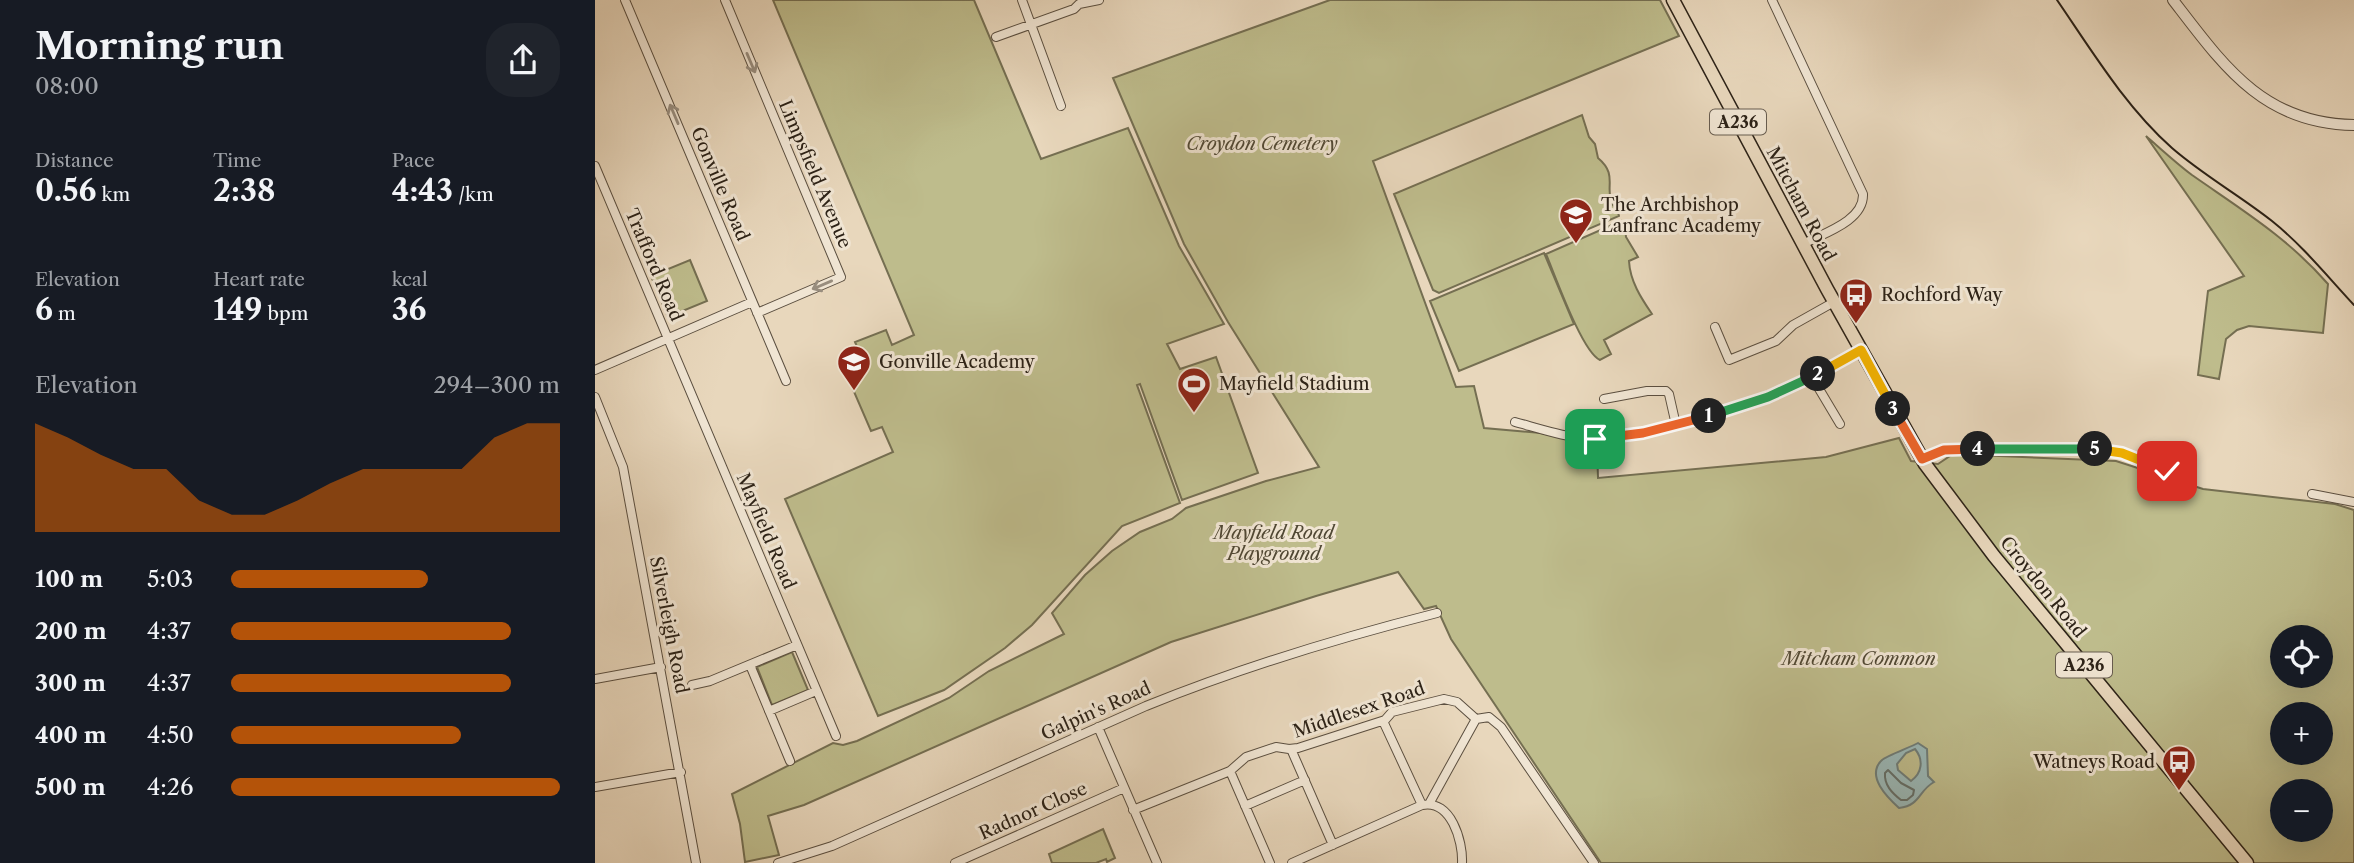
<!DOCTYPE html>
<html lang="en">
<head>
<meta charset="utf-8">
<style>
	body { margin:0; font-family:"Libre Caslon Text",serif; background:#20242c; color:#f1f3f6; height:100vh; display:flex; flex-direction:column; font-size:26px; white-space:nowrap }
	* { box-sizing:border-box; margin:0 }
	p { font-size:23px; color:#9ea1a6 }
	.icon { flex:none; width:38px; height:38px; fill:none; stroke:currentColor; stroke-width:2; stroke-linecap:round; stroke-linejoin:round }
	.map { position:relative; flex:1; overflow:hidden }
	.side { display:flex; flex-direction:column; background:#171b24; width:595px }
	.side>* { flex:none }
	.controls { position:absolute; left:1675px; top:625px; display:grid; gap:14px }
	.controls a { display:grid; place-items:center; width:63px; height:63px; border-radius:50%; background:#171b24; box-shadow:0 7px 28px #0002; font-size:35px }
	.pin { position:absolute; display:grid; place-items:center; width:60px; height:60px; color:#fff; margin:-30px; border-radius:14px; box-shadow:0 4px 10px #0006 }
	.km { position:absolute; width:35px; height:35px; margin:-18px; border-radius:50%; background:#222; color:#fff; font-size:19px; line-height:35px; text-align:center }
	.round { display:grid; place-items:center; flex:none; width:74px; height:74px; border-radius:28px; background:#20242c }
	.headline { display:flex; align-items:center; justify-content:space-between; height:119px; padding:0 35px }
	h1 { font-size:38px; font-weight:700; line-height:52px }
	.metrics { display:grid; grid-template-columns:repeat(3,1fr); gap:10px; height:119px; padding:7px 35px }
	.metrics div { display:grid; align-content:center }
	.metrics b { font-size:30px; font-weight:700 }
	.metrics small { font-size:19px; font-weight:400 }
	.metrics p { font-size:19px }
	.chart { height:196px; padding:14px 35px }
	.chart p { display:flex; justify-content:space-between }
	.chart svg { width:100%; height:126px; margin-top:7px; fill:#b45309; opacity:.7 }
	ul { padding:0 35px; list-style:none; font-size:23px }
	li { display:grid; grid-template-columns:112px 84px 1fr; align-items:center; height:52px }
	li i { height:18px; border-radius:9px; background:#b45309 }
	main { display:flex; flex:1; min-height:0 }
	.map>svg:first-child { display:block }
	.green { fill:#bebc8c; stroke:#756f52; stroke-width:2; fill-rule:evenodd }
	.water { fill:#99b8b8; stroke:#6d7c78; stroke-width:2; fill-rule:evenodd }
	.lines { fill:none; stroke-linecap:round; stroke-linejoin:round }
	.shore { stroke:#626d68; stroke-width:2 }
	.minor-casing { stroke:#5b4f40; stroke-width:10 }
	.tertiary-casing { stroke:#5b4f40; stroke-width:12 }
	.primary-casing { stroke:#2c2217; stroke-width:15 }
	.minor { stroke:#f0e5d3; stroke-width:8 }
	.tertiary { stroke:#f0e5d3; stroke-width:10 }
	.primary { stroke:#e8d7bc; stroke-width:12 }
	.tram { stroke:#2c2217; stroke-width:2 }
	.oneway { stroke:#988d7e }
	.split-1-casing { stroke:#fff; stroke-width:14 }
	.split-2-casing { stroke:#fff; stroke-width:14 }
	.split-3-casing { stroke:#fff; stroke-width:14 }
	.split-4-casing { stroke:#fff; stroke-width:14 }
	.split-5-casing { stroke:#fff; stroke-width:14 }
	.split-6-casing { stroke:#fff; stroke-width:14 }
	.split-1 { stroke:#f0652b; stroke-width:9 }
	.split-2 { stroke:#22a559; stroke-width:9 }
	.split-3 { stroke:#f5b400; stroke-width:9 }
	.split-4 { stroke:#f0652b; stroke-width:9 }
	.split-5 { stroke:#22a559; stroke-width:9 }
	.split-6 { stroke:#f5b400; stroke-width:9 }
	.labels { text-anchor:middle; stroke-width:6; stroke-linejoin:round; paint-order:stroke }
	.shield { fill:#f0e5d3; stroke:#675c4f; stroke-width:2 }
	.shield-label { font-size:16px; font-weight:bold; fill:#2c2217 }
	.park-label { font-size:18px; font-style:italic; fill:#504834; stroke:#f0e5d3 }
	.street-label { font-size:18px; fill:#2c2217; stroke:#f0e5d3 }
	.poi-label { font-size:18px; fill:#2c2217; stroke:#f0e5d3; text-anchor:start }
</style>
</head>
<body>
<main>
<section class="side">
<div class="headline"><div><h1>Morning run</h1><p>08:00</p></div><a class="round"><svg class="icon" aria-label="share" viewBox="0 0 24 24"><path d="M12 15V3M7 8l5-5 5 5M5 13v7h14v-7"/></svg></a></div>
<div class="metrics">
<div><p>Distance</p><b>0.56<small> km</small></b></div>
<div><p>Time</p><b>2:38</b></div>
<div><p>Pace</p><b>4:43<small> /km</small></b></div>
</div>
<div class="metrics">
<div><p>Elevation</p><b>6<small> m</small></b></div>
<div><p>Heart rate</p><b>149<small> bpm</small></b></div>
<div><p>kcal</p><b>36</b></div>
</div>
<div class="chart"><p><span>Elevation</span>294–300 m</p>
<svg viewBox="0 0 160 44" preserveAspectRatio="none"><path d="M0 44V6L10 11L20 17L30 22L40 22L50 33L60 38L70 38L80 33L90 27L100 22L110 22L120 22L130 22L140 11L150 6L160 6V44z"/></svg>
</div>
<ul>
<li><b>100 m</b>5:03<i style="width:60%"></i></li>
<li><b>200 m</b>4:37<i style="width:85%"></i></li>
<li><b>300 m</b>4:37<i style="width:85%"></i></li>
<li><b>400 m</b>4:50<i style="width:70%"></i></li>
<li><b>500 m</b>4:26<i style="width:100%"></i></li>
</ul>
</section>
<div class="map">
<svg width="1759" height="863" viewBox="0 0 1759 863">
	<rect width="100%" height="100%" fill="#e8d7bc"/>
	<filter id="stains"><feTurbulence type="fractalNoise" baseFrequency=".00286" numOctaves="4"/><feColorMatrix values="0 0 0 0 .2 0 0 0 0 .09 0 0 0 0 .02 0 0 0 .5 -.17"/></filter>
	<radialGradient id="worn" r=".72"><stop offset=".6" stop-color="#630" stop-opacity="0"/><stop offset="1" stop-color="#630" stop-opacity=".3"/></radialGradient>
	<path class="green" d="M178 0H379L446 159 533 128 584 246 629 324 572 344 585 369 621 357 663 473 587 500 545 384 542 385 585 503 527 526 437 625 410 648 349 690 283 716 190 499 298 452 287 427 276 431 247 364 254 360 266 356 260 342 291 330 297 345 319 335Z
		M735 0H1065L1084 36 778 161 861 387 879 386 889 428 946 433 1002 446 1003 478 1231 457 1304 438 1316 461 1343 464 1358 454 1521 461 1608 489 1740 504 1759 510V863H1006L856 639 841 606 829 609 803 572 721 596 576 642 209 805 173 816 184 855 150 862 145 824 137 794 238 743 248 745 262 741 354 698 394 671 469 634 457 613 490 575 517 551 545 532 577 519 591 508 671 481 724 467 633 322 589 244 518 78ZM1687 637H1726V676H1687ZM1687 714H1726V752H1687ZM1687 791H1726V830H1687Z
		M987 115 994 137 1000 144 1003 158C1022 174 1011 185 1016 201 1018 208 1023 209 1024 216L844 293 838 290 799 194Z
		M1551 136C1566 149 1581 163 1597 175 1647 210 1692 237 1733 284L1728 333 1654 326 1642 330 1631 339 1624 379 1603 375 1613 291 1649 276Z
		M1026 221 1030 227 1031 237 1043 257 1034 261C1035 281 1046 298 1057 314L1009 340 1016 354 1005 360C987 352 960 275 951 254Z
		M949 253 979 324 864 371 835 301Z
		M95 260 112 301 73 317 56 276Z
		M197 652 213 690 177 705 162 667Z
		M508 829 520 858 512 862 511 859 501 863H457L454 854Z"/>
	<path class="water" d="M1323 743 1332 749 1333 776 1339 782C1323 791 1326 805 1304 808 1293 798 1270 776 1287 760 1291 756 1316 747 1323 743ZM1320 749C1329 760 1327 773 1316 781L1303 770 1302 764 1311 753Z"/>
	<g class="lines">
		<path class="shore" d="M1293 770 1306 783 1319 790 1318 795 1312 800H1306C1297 793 1289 785 1290 773Z"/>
		<g class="minor-casing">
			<path id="minor" d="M30 0 191 381
				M130 0 246 277 162 313
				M427 0 466 106
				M1177 0 1268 194C1269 221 1229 233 1208 244
				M401 37 479 9 484 4 504 0
				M0 166 241 736
				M1120 327 1134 360 1181 341 1198 325 1239 302
				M0 370 157 302
				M1217 377 1245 424
				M0 397 28 467 101 863
				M1009 399 1052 391H1071L1074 394 1081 425
				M920 422C946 429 972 438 999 439 1024 440 1049 433 1073 427 1145 410 1202 386 1266 350
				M1327 459 1353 449H1501L1527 453 1572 471
				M1717 494 1759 502
				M155 665 195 761
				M0 679 66 667
				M97 685 115 681 202 645
				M174 711 221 691
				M881 719 894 717 906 727 999 863
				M788 721 827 805C856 799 868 841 867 863
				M503 727 562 863
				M696 749 738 845
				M635 771 675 863
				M0 787 86 772
				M834 804 881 719
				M650 806 710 780
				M538 810 635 771 651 757 681 747 694 749 703 748 790 720 797 712 849 699 862 702 881 719
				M183 863 237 846 551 706C645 668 743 638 842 613
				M360 863 529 788
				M697 863 827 805"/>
		</g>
		<g class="tertiary-casing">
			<path id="tertiary" d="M1578 0C1628 65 1668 124 1759 125"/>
		</g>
		<g class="primary-casing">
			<path id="primary" d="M1078 0 1232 289 1330 464 1399 556 1652 863"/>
		</g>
		<use href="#minor" class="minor"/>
		<use href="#tertiary" class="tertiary"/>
		<use href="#primary" class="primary"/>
		<path class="tram" d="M1462 0C1497 51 1530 106 1577 148 1608 175 1644 195 1677 221 1707 245 1733 277 1759 305"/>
	</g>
	<defs><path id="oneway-shaft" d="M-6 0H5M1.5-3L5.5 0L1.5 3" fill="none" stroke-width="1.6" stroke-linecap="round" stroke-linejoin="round" transform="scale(1.75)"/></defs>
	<g class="oneway">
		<use href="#oneway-shaft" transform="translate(156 63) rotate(67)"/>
		<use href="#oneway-shaft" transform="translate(79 114) rotate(-113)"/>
		<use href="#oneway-shaft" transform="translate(227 285) rotate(157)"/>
	</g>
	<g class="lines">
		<g class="split-1-casing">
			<path id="split-1" d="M1000 439 1048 433 1114 416"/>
		</g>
		<g class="split-2-casing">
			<path id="split-2" d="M1114 416 1173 397 1223 374"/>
		</g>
		<g class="split-3-casing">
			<path id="split-3" d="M1223 374 1266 350 1298 409"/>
		</g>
		<g class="split-4-casing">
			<path id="split-4" d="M1298 409 1327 459 1349 450 1383 449"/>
		</g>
		<g class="split-5-casing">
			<path id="split-5" d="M1383 449H1500"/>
		</g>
		<g class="split-6-casing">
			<path id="split-6" d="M1500 449 1527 453 1572 471"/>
		</g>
		<use href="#split-1" class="split-1"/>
		<use href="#split-2" class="split-2"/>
		<use href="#split-3" class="split-3"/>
		<use href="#split-4" class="split-4"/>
		<use href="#split-5" class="split-5"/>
		<use href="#split-6" class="split-6"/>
	</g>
	<defs>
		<g id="school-pin" transform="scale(1.75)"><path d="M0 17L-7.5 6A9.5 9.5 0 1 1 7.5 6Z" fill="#8f2418" stroke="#f0e5d3"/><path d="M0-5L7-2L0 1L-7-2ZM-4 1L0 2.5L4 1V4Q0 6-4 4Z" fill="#fff"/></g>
		<g id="bus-pin" transform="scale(1.75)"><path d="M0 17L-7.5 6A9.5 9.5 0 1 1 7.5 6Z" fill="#8f2418" stroke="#f0e5d3"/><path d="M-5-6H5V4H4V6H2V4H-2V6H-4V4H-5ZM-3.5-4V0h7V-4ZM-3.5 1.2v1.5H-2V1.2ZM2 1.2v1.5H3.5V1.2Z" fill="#fff"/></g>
		<g id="stadium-pin" transform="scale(1.75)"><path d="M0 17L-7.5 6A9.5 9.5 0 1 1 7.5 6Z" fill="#8f2418" stroke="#f0e5d3"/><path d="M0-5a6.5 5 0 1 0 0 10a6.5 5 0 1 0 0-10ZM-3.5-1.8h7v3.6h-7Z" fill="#fff"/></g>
	</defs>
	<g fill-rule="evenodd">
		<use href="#school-pin" x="981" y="215"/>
		<use href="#bus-pin" x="1261" y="295"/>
		<use href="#school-pin" x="259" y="362"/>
		<use href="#stadium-pin" x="599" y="384"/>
		<use href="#bus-pin" x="1584" y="762"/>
	</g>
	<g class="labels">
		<g class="shield">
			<rect x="1115" y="109.5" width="56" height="25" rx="5"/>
			<rect x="1461" y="652.5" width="56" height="25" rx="5"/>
		</g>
		<g class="shield-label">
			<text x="1143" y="128">A236</text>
			<text x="1489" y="671">A236</text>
		</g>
		<g class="park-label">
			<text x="667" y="150">Croydon Cemetery</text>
			<text x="679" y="539">Mayfield Road<tspan x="679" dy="21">Playground</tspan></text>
			<text x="1264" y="665">Mitcham Common</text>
		</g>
		<g class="street-label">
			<text transform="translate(220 174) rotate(67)" y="6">Limpsfield Avenue</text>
			<text transform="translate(125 184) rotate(67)" y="6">Gonville Road</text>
			<text transform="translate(1206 204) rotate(62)" y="6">Mitcham Road</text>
			<text transform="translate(59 265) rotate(67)" y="6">Trafford Road</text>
			<text transform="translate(171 531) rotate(67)" y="6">Mayfield Road</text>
			<text transform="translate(1448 587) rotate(51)" y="6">Croydon Road</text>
			<text transform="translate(74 625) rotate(79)" y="6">Silverleigh Road</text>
			<text transform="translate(764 710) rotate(-19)" y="6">Middlesex Road</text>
			<text transform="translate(501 711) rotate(-24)" y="6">Galpin's Road</text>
			<text transform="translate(438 811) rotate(-24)" y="6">Radnor Close</text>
		</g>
		<g class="poi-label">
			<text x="1006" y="211">The Archbishop<tspan x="1006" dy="21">Lanfranc Academy</tspan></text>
			<text x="1286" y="301">Rochford Way</text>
			<text x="284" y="368">Gonville Academy</text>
			<text x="624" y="390">Mayfield Stadium</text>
			<text x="1560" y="768" text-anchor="end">Watneys Road</text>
		</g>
	</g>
	<rect width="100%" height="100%" filter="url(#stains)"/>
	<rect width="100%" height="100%" fill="url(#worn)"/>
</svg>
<div class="controls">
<a><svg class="icon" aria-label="locate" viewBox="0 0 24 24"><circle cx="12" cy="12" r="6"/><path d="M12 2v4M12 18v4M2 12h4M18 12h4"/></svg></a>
<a>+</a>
<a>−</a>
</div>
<div class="pin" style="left:1000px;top:439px;background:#1e9e55"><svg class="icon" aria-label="arrive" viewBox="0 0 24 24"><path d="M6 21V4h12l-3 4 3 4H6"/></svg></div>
<div class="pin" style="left:1572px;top:471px;background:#d93025"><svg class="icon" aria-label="check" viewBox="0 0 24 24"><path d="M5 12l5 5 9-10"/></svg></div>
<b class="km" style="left:1114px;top:416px">1</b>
<b class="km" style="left:1223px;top:374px">2</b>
<b class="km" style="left:1298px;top:409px">3</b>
<b class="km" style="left:1383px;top:449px">4</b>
<b class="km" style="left:1500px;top:449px">5</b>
</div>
</main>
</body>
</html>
